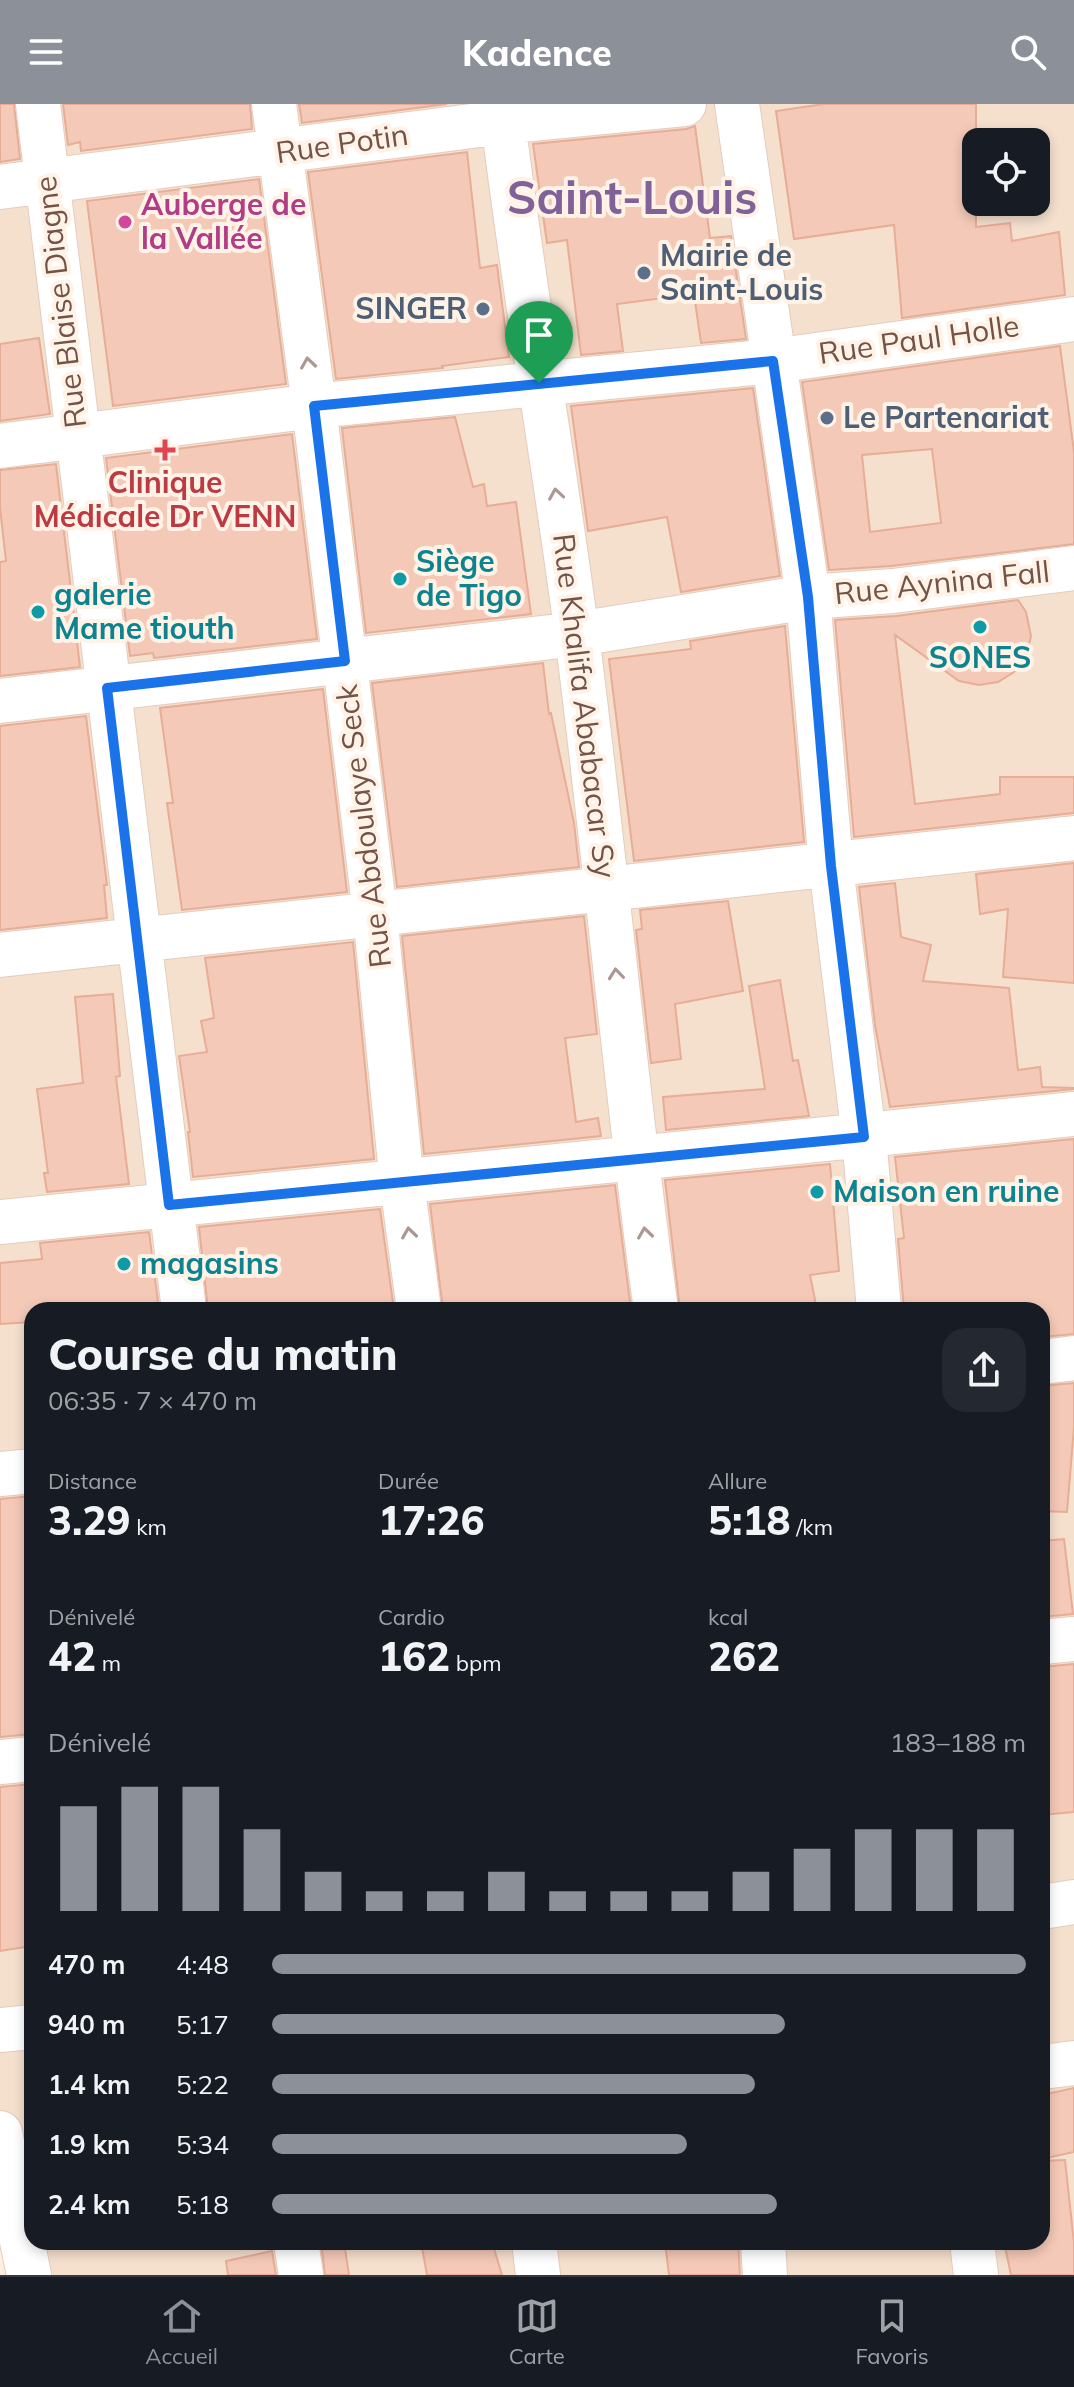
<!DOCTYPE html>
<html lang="fr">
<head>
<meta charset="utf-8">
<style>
	body { margin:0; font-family:Mulish,sans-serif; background:#242831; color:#f1f3f6; height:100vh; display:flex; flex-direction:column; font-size:30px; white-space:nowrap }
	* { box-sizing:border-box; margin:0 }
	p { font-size:26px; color:#9ea1a6 }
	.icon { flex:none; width:44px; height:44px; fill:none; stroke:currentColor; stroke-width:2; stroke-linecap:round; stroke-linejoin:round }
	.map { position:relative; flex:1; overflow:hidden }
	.side { position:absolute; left:24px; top:1198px; width:1026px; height:948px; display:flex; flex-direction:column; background:#171b24; border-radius:24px; box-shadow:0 4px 12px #0003 }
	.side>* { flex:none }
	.fabs { position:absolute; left:962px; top:24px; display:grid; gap:16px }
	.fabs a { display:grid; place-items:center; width:88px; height:88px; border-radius:16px; background:#171b24; box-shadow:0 4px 12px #0003; font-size:40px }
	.pin { position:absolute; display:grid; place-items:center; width:68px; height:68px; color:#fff; margin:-82px -34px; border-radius:50% 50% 50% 0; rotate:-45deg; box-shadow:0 0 8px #0007 }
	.pin .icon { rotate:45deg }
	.round { display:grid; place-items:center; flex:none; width:84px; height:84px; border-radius:24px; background:#242831 }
	.overview { display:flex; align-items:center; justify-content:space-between; height:136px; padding:0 24px }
	h1 { font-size:44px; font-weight:800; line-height:60px }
	.figures { display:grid; grid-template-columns:repeat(3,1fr); gap:12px; height:136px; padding:8px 24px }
	.figures div { display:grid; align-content:center }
	.figures b { font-size:40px; font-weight:800 }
	.figures small { font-size:22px; font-weight:400 }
	.figures p { font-size:22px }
	.chart { height:224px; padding:16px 24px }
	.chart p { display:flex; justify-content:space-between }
	.chart svg { width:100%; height:144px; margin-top:8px; stroke:#8c9099; stroke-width:6 }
	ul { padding:0 24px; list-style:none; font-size:26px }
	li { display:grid; grid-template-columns:128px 96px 1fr; align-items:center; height:60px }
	li i { height:20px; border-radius:10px; background:#8c9099 }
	header { display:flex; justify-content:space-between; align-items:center; height:104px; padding:0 24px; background:#8c9099; color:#fff; font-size:36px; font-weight:800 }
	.dock { display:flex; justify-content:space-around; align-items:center; height:112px; border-top:2px solid #363941; background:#171b24; font-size:22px; color:#9ea1a6 }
	.dock a { display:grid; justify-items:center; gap:4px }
	.dock .selected { color:#8c9099 }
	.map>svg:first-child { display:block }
	.residential { fill:#f5e0ce; fill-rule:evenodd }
	.building { fill:#f4c9b7; stroke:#e7ad96; stroke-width:2; fill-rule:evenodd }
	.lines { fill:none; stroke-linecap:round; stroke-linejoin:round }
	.minor-casing { stroke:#e3ccbf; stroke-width:46 }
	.minor { stroke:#fff; stroke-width:44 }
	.oneway { stroke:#ac9791 }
	.route-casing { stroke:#fff; stroke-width:16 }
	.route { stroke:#1a73e8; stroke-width:10 }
	.hotel-dot { fill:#d1479c; stroke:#fff3e7; stroke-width:3 }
	.service-dot { fill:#5c6f8a; stroke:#fff3e7; stroke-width:3 }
	.health-dot { fill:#e0444e; stroke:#fff3e7; stroke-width:3 }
	.culture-dot { fill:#0f9aa8; stroke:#fff3e7; stroke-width:3 }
	.labels { text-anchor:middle; stroke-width:8; stroke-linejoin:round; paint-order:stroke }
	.street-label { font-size:30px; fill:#755247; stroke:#fff3e7 }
	.hotel-label { font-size:30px; font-weight:bold; fill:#b23c85; stroke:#fff3e7; text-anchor:start }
	.service-label { font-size:30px; font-weight:bold; fill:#4e5e75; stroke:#fff3e7; text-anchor:start }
	.health-label { font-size:30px; font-weight:bold; fill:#be3a42; stroke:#fff3e7 }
	.culture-label { font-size:30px; font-weight:bold; fill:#0d838f; stroke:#fff3e7; text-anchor:start }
	.town-label { font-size:46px; font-weight:bold; fill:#806299; stroke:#fff3e7 }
</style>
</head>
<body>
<header><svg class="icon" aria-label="menu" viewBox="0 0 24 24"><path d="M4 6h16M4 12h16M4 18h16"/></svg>Kadence<svg class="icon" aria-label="search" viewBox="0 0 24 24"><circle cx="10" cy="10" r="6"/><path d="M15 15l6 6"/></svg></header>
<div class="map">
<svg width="1074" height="2171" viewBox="0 0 1074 2171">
	<rect width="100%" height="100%" fill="#fdefe0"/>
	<path class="residential" d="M0 0H1074V2171H29L0 2029ZM976 38H1036V98H976ZM32 1206H1042V2138H32Z"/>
	<path class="building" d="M0 0H14L20 55 0 58Z
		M63 0H250L252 25 81 47 80 38 68 41Z
		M299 0H447L302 19Z
		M824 0H976V123L1010 119 1012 137 1059 128 1065 191 902 214 894 121 794 135 776 7Z
		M695 22 710 134 731 132 746 235 701 239 694 190 617 200 623 247 581 251 567 136 547 139 533 40 686 25Z
		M467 48 480 164 497 161 509 253 442 262 443 264 336 275 308 68Z
		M259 75 286 280 113 302 87 97Z
		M39 234 50 310 0 317V240Z
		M1060 242 1074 348V440L891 462 829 466 802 278ZM932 345 941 419 870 428 862 351Z
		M753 284 780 472 681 488 667 413 588 427 571 302Z
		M455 313 473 383 484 380 487 402 516 398 531 510 366 529 342 324Z
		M292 330 317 535 154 554 153 549 130 552 106 354Z
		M56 360 80 563 0 572V458L6 457 0 404V366Z
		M1018 496 1026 508 1031 532 1027 550 1014 568 998 578 979 581 959 577 895 531 915 700 1000 690V673H1074V709L854 733 835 516 896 512Z
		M785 522 804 738 634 757 609 555 691 545 690 537Z
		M543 559 549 610 551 609 574 719 579 763 397 783 372 579Z
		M323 585 347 788 182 806 167 699H173L160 604Z
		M86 612 107 781H104L107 814 0 826V622Z
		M1074 759V879L1003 873 1008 805 980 810 976 770Z
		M895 779 901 833 931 841 923 877 1009 884 1018 966 1040 963 1042 983 1074 984V985L890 1003 875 921 859 783Z
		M728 797 743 887 675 900 681 955 651 959 636 826 642 825 640 806Z
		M584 812 597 930 565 934 576 1018 598 1014 601 1032 424 1050 402 832Z
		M353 838 374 1055 193 1073 188 1028H190L179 952 207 948 201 917 214 914 205 854Z
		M780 876 793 957 798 956 809 1012 666 1026 663 993 765 985 749 882Z
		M113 890 120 972 116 973 129 1080 47 1088 44 1069H48L37 985 83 979 75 893Z
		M1074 1035V1230L1042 1233V1205L904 1206 898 1135 904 1134 895 1053Z
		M830 1060 839 1167 810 1171 817 1206H680L665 1076Z
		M615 1081 631 1206H582L581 1199 515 1206H443L430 1100Z
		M380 1105 394 1206H208L199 1123Z
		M149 1128 159 1206H32V1218L0 1220V1159L42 1155 40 1139Z
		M1074 1279V1323L1067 1408 1042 1407V1282Z
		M32 1392V1630L0 1633V1395Z
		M1064 1435 1073 1510 1042 1513V1437Z
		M1074 1560V1708L1042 1711V1563Z
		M32 1680V1842L0 1847V1683Z
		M1074 1984V2048L1042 2055V1991Z
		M1065 2056 1074 2139V2171H1011L1004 2138H1042V2057Z
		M321 2138H344L349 2171H325Z
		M421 2138H492L502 2171H427Z
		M665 2138H738L740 2171H669Z
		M272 2147 276 2171H228L226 2157Z"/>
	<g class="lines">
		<g class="minor-casing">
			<path id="minor" d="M38 0 184 1206
				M274 0 314 302 375 810 402 1079 419 1206
				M501 0C522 178 554 355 577 532 606 757 625 982 656 1206
				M737 0 808 493 831 762 864 1033 879 1206
				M0 83 503 18 684 0
				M0 342 314 302 773 257 1074 215
				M0 597 577 530 808 493 893 487 1074 464
				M0 851 1074 734
				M0 1118 1074 1010
				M1042 1258 1074 1254
				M0 1370 32 1367
				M1042 1538 1074 1535
				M0 1658 32 1655
				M1042 1803 1074 1798
				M0 1926 32 1923
				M1042 1963 1074 1959
				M0 2029 29 2171
				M296 2138 301 2171
				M534 2138 538 2171
				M763 2138 765 2171
				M972 2138 976 2171"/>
		</g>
		<use href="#minor" class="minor"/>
	</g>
	<defs><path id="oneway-chevron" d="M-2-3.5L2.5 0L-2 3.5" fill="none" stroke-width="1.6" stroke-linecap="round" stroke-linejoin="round" transform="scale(2)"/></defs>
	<g class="oneway">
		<use href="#oneway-chevron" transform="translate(308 259) rotate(-98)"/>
		<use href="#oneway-chevron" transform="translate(556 390) rotate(-99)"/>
		<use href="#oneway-chevron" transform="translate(616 870) rotate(-96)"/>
		<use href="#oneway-chevron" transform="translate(409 1129) rotate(-98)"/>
		<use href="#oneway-chevron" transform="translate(645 1129) rotate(-98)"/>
	</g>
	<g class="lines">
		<g class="route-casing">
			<path id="route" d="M773 257 808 493 831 762 864 1033 169 1101 107 584 345 557 314 302Z"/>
		</g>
		<use href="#route" class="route"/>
	</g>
	<circle class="hotel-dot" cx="125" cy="118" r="8"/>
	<g class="service-dot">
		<circle cx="644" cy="169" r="8"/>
		<circle cx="483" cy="205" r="8"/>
		<circle cx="827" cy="314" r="8"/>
	</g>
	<path class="health-dot" d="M161 334h8v8h8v8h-8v8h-8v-8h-8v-8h8z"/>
	<g class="culture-dot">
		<circle cx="400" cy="475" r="8"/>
		<circle cx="38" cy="508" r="8"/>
		<circle cx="980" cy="523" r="8"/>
		<circle cx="817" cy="1088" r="8"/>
		<circle cx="124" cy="1160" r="8"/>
	</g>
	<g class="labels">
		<g class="street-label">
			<text transform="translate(342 40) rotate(-8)" y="10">Rue Potin</text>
			<text transform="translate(61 198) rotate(-97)" y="10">Rue Blaise Diagne</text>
			<text transform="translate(919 236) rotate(-8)" y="10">Rue Paul Holle</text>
			<text transform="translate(942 479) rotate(-6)" y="10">Rue Aynina Fall</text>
			<text transform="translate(584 602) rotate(83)" y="10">Rue Khalifa Ababacar Sy</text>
			<text transform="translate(364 722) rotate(-97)" y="10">Rue Abdoulaye Seck</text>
		</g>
		<g class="hotel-label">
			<text x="141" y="111">Auberge de<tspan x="141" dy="34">la Vallée</tspan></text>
		</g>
		<g class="service-label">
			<text x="660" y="162">Mairie de<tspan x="660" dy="34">Saint-Louis</tspan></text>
			<text x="467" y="215" text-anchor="end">SINGER</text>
			<text x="843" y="324">Le Partenariat</text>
		</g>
		<g class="health-label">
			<text x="165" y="389">Clinique<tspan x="165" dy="34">Médicale Dr VENN</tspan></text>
		</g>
		<g class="culture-label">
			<text x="416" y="468">Siège<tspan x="416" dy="34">de Tigo</tspan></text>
			<text x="54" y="501">galerie<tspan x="54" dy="34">Mame tiouth</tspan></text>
			<text x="980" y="564" text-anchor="middle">SONES</text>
			<text x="833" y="1098">Maison en ruine</text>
			<text x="140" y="1170">magasins</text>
		</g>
		<g class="town-label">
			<text x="632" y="110">Saint-Louis</text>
		</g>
	</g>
</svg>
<div class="fabs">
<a><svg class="icon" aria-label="locate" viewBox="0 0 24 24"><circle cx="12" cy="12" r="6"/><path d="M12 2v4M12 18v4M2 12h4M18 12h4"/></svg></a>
</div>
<div class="pin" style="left:539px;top:279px;background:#1e9e55"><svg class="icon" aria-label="arrive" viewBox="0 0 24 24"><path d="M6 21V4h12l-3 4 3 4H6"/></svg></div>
<section class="side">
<div class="overview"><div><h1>Course du matin</h1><p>06:35 · 7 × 470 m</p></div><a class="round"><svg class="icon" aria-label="share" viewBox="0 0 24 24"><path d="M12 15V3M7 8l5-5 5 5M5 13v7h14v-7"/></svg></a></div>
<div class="figures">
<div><p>Distance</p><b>3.29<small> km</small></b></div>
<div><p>Durée</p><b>17:26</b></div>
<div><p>Allure</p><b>5:18<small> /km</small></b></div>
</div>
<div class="figures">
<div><p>Dénivelé</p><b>42<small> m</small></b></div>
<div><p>Cardio</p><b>162<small> bpm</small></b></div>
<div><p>kcal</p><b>262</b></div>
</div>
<div class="chart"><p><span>Dénivelé</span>183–188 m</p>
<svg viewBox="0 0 160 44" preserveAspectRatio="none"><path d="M5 44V12M15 44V6M25 44V6M35 44V19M45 44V32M55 44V38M65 44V38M75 44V32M85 44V38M95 44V38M105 44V38M115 44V32M125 44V25M135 44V19M145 44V19M155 44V19"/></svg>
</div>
<ul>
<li><b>470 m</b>4:48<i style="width:100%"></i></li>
<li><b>940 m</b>5:17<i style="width:68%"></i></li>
<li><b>1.4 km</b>5:22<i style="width:64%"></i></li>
<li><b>1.9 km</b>5:34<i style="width:55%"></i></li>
<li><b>2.4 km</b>5:18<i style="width:67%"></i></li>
</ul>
</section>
</div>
<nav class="dock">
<a class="selected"><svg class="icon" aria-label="home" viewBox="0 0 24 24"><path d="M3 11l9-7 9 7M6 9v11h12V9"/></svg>Accueil</a>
<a><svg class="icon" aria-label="map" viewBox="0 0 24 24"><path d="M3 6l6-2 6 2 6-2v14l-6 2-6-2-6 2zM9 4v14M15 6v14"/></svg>Carte</a>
<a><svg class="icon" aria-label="saved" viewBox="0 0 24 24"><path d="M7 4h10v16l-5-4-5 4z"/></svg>Favoris</a>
</nav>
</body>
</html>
